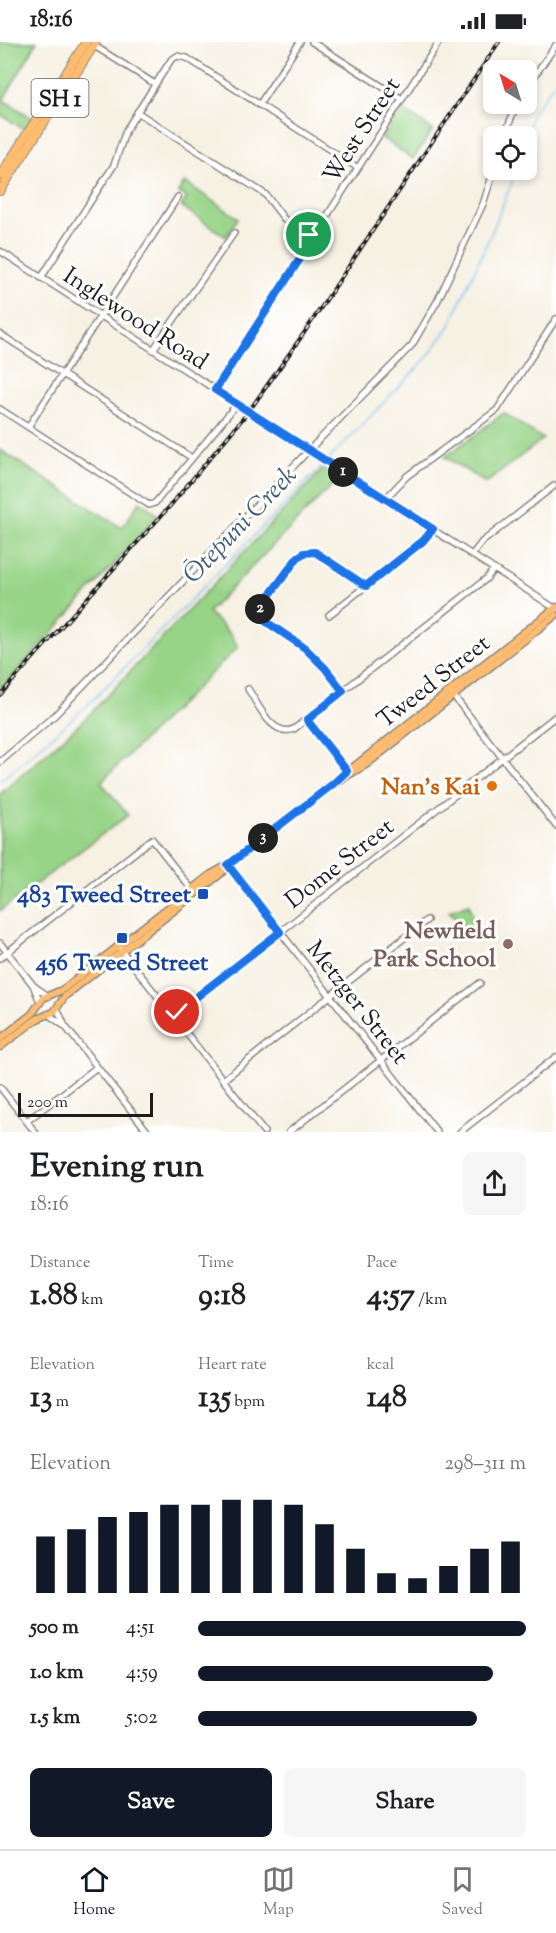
<!DOCTYPE html>
<html lang="en">
<head>
<meta charset="utf-8">
<style>
	body { margin:0; font-family:"Sorts Mill Goudy",serif; background:#f6f6f6; color:#202124; height:100vh; display:flex; flex-direction:column; font-size:22px; white-space:nowrap }
	* { box-sizing:border-box; margin:0 }
	p { font-size:20px; color:#757577 }
	.icon { flex:none; width:33px; height:33px; fill:none; stroke:currentColor; stroke-width:2; stroke-linecap:round; stroke-linejoin:round }
	.map { position:relative; height:1090px; overflow:hidden }
	.details { display:flex; flex-direction:column; background:#fff; flex:1 }
	.details>* { flex:none }
	.needle { width:39px; rotate:322deg }
	.fabs { position:absolute; left:483px; top:18px; display:grid; gap:12px }
	.fabs a { display:grid; place-items:center; width:54px; height:54px; border-radius:9px; background:#fff; box-shadow:0 3px 9px #0003; font-size:30px }
	.scale { position:absolute; left:18px; bottom:15px; width:135px; box-sizing:border-box; padding-left:6px; border:3px solid #1c1c1c; border-top:0; font-size:16px; line-height:21px; white-space:nowrap; color:#1c1c1c; -webkit-text-stroke:4px #fff; paint-order:stroke }
	.pin { position:absolute; display:grid; place-items:center; width:51px; height:51px; color:#fff; margin:-26px; border:3px solid #fff; border-radius:50%; box-shadow:0 2px 6px #0007 }
	.km { position:absolute; width:30px; height:30px; margin:-15px; border-radius:50%; background:#222; color:#fff; font-size:16px; line-height:30px; text-align:center }
	.round { display:grid; place-items:center; flex:none; width:63px; height:63px; border-radius:9px; background:#f6f6f6 }
	.head { display:flex; align-items:center; justify-content:space-between; height:102px; padding:0 30px }
	h1 { font-size:33px; font-weight:800; line-height:45px }
	.figures { display:grid; grid-template-columns:repeat(3,1fr); gap:9px; height:102px; padding:6px 30px }
	.figures div { display:grid; align-content:center }
	.figures b { font-size:30px; font-weight:800 }
	.figures small { font-size:16px; font-weight:400 }
	.figures p { font-size:16px }
	.chart { height:168px; padding:12px 30px }
	.chart p { display:flex; justify-content:space-between }
	.chart svg { width:100%; height:108px; margin-top:6px; stroke:#111827; stroke-width:6 }
	.cta { display:flex; gap:12px; margin-top:auto; padding:12px 30px }
	.cta a { flex:1; height:69px; border-radius:9px; background:#111827; color:#fff; font-size:24px; font-weight:800; line-height:69px; text-align:center }
	.cta a+a { background:#f6f6f6; color:#202124 }
	ul { padding:0 30px; list-style:none; font-size:20px }
	li { display:grid; grid-template-columns:96px 72px 1fr; align-items:center; height:45px }
	li i { height:15px; border-radius:8px; background:#111827 }
	.status { display:flex; justify-content:space-between; align-items:center; height:42px; padding:0 30px; background:#fff; direction:ltr }
	.status svg { height:16px; fill:currentColor }
	.dock { display:flex; justify-content:space-around; align-items:center; height:84px; border-top:2px solid #e0e0e0; background:#fff; font-size:16px; color:#757577 }
	.dock a { display:grid; justify-items:center; gap:3px }
	.dock .selected { color:#111827 }
	.map>svg:first-child { display:block }
	.green { fill:#98d488; stroke:#5a7852; stroke-width:1.5 }
	.lines { fill:none; stroke-linecap:round; stroke-linejoin:round }
	.stream { stroke:#70bfeb; stroke-width:1.5 }
	.minor-casing { stroke:#8a8680; stroke-width:8 }
	.major-casing { stroke:#8a8680; stroke-width:9 }
	.highway-casing { stroke:#8a8680; stroke-width:10 }
	.minor { stroke:#fff; stroke-width:5 }
	.major { stroke:#fdbc6f; stroke-width:6 }
	.highway { stroke:#fdbc6f; stroke-width:8 }
	.rail-casing { stroke:#1c1c1c; stroke-width:4 }
	.rail { stroke:#fff; stroke-width:1.5; stroke-dasharray:4.5; stroke-linecap:butt }
	.route-casing { stroke:#fff; stroke-width:12 }
	.route { stroke:#1a73e8; stroke-width:8 }
	.food-dot { fill:#e8710a; stroke:#fff; stroke-width:2 }
	.transit-dot { fill:#1a4fb4; stroke:#fff; stroke-width:2 }
	.education-dot { fill:#8d6e63; stroke:#fff; stroke-width:2 }
	.labels { text-anchor:middle; stroke-width:6; stroke-linejoin:round; paint-order:stroke }
	.shield { fill:#fff; stroke:#606060; stroke-width:1.5 }
	.shield-label { font-size:22px; font-weight:bold; fill:#1c1c1c }
	.street-label { font-size:24px; fill:#1c1c1c; stroke:#fff }
	.food-label { font-size:24px; font-weight:bold; fill:#c56008; stroke:#fff; text-anchor:end }
	.transit-label { font-size:24px; font-weight:bold; fill:#164399; stroke:#fff; text-anchor:end }
	.education-label { font-size:24px; font-weight:bold; fill:#785e54; stroke:#fff; text-anchor:end }
	.water-label { font-size:26px; font-style:italic; fill:#3e5d6f; stroke:#fff }
</style>
</head>
<body>
<div class="status"><b>18:16</b><svg viewBox="0 0 49 12"><path d="M0 12V9h3v3zM5 12V6h3v6zM10 12V3h3v9zM15 12V0h3v12zM26 1h20v11H26zM47 4h2v5h-2z"/></svg></div>
<div class="map">
<svg width="556" height="1090" viewBox="0 0 556 1090">
	<rect width="100%" height="100%" fill="#fff"/>
	<filter id="ink" filterUnits="userSpaceOnUse"><feTurbulence type="fractalNoise" baseFrequency=".0167" numOctaves="2"/><feDisplacementMap in="SourceGraphic" scale="12" xChannelSelector="R" yChannelSelector="G"/><feConvolveMatrix kernelMatrix="1 2 1 2 8 2 1 2 1" color-interpolation-filters="sRGB"/></filter>
	<filter id="wash" filterUnits="userSpaceOnUse"><feTurbulence type="fractalNoise" baseFrequency=".008" numOctaves="4" result="noise"/><feDisplacementMap in="SourceGraphic" scale="24" xChannelSelector="R" yChannelSelector="G"/><feGaussianBlur stdDeviation="1.35" result="paint"/><feColorMatrix in="noise" values="0 0 0 0 0 0 0 0 0 0 0 0 0 0 0 0 0 1.4 0 .05"/><feComposite in="paint" operator="in"/></filter>
	<g filter="url(#wash)">
		<rect width="100%" height="100%" fill="#f7f1e3"/>
		<path class="green" d="M0 0H37L3 58 34 77 25 88 0 72Z
			M402 67 433 88 413 117 382 96Z
			M185 140 238 176 226 195 181 164 187 156 178 150Z
			M504 371 543 397 486 441 445 415Z
			M0 408 122 486 140 459 158 473 0 649Z
			M323 427 337 438 208 570 230 592 238 605 101 740 128 773 0 869V752L84 678Z
			M469 862 477 892 470 895 449 869Z"/>
		<g class="lines">
			<path class="stream" d="M526 96 532 72 556 38
				M329 417 425 318 449 285 491 192 517 128
				M0 739 87 664 326 420"/>
		</g>
	</g>
	<g filter="url(#ink)">
		<g class="lines">
			<g class="minor-casing">
				<path id="minor" d="M312 0 402 57
					M93 3 155 42
					M526 46 556 3
					M259 63 300 0
					M137 70 265 152 285 178 314 195
					M505 94 516 62
					M0 209 556 567
					M41 236 114 123 126 88 171 18 177 14 187 16 358 126
					M0 292 192 416
					M153 308 234 191
					M215 348 439 0
					M0 367 149 463 155 461 237 362
					M28 385 178 155
					M385 457 407 434 497 368 556 277
					M472 513 482 500 554 444
					M329 573 423 499 433 487
					M248 647C258 662 272 696 294 687L486 537 494 527
					M343 649 325 626 305 607 262 577 260 568 298 515 304 511 315 510 366 544
					M452 652 556 784
					M307 678 348 731
					M0 720 55 673 309 408 412 303 438 258 483 162 494 128
					M228 823 437 1090
					M0 901 33 943 40 960
					M118 904 264 1090
					M0 916 152 797 193 849
					M34 944 48 954
					M57 966 65 984 148 1090
					M48 972 63 983
					M173 974 556 674
					M223 1038 427 878
					M0 1045 35 1090
					M27 1079 97 1025
					M289 1090 480 941
					M460 1090 556 1015"/>
			</g>
			<g class="major-casing">
				<path id="major" d="M337 738 556 565
					M0 997 32 972 43 956 62 948 210 833 228 823 333 742 367 722 556 573
					M0 1005 37 977 54 970 65 954 218 834 226 826"/>
			</g>
			<g class="highway-casing">
				<path id="highway" d="M0 134 86 0
					M0 149 96 0"/>
			</g>
			<use href="#minor" class="minor"/>
			<use href="#major" class="major"/>
			<use href="#highway" class="highway"/>
			<g class="rail-casing">
				<path id="rail" d="M0 653 170 464 249 369 304 291 499 0"/>
			</g>
			<use href="#rail" class="rail"/>
		</g>
	</g>
	<g class="lines" filter="url(#ink)">
		<g class="route-casing">
			<path id="route" d="M177 970 280 890 228 823 333 742 347 729 307 678 343 649 325 626 305 606 262 577 260 572 263 562 298 515 304 511 315 510 366 544 423 499 433 487 215 348 314 195 309 193"/>
		</g>
		<use href="#route" class="route"/>
	</g>
	<circle class="food-dot" cx="492" cy="744" r="6"/>
	<g class="transit-dot">
		<rect x="197" y="846" width="12" height="12" rx="3"/>
		<rect x="116" y="890" width="12" height="12" rx="3"/>
	</g>
	<circle class="education-dot" cx="508" cy="902" r="6"/>
	<g class="labels">
		<rect class="shield" x="31.5" y="37" width="57" height="38" rx="4.5"/>
		<g class="shield-label">
			<text x="60" y="64">SH 1</text>
		</g>
		<g class="street-label">
			<text transform="translate(361 88) rotate(-57)" y="8">West Street</text>
			<text transform="translate(136 276) rotate(33)" y="8">Inglewood Road</text>
			<text transform="translate(433 639) rotate(-38)" y="8">Tweed Street</text>
			<text transform="translate(339 821) rotate(-38)" y="8">Dome Street</text>
			<text transform="translate(358 960) rotate(52)" y="8">Metzger Street</text>
		</g>
		<g class="food-label">
			<text x="480" y="752">Nan's Kai</text>
		</g>
		<g class="transit-label">
			<text x="191" y="860">483 Tweed Street</text>
			<text x="122" y="928" text-anchor="middle">456 Tweed Street</text>
		</g>
		<g class="education-label">
			<text x="496" y="896">Newfield<tspan x="496" dy="28">Park School</tspan></text>
		</g>
		<g class="water-label">
			<text transform="translate(239 482) rotate(-46)" y="9">Ōtepuni Creek</text>
		</g>
	</g>
</svg>
<div class="fabs">
<a><svg class="needle" viewBox="-14 -14 28 28"><path d="M0-13l5 13h-10z" fill="#e53935"/><path d="M0 13l5-13h-10z" fill="#757577"/></svg></a>
<a><svg class="icon" aria-label="locate" viewBox="0 0 24 24"><circle cx="12" cy="12" r="6"/><path d="M12 2v4M12 18v4M2 12h4M18 12h4"/></svg></a>
</div>
<div class="scale">200 m</div>
<div class="pin" style="left:309px;top:193px;background:#1e9e55"><svg class="icon" aria-label="arrive" viewBox="0 0 24 24"><path d="M6 21V4h12l-3 4 3 4H6"/></svg></div>
<div class="pin" style="left:177px;top:970px;background:#d93025"><svg class="icon" aria-label="check" viewBox="0 0 24 24"><path d="M5 12l5 5 9-10"/></svg></div>
<b class="km" style="left:343px;top:430px">1</b>
<b class="km" style="left:260px;top:567px">2</b>
<b class="km" style="left:263px;top:796px">3</b>
</div>
<section class="details">
<div class="head"><div><h1>Evening run</h1><p>18:16</p></div><a class="round"><svg class="icon" aria-label="share" viewBox="0 0 24 24"><path d="M12 15V3M7 8l5-5 5 5M5 13v7h14v-7"/></svg></a></div>
<div class="figures">
<div><p>Distance</p><b>1.88<small> km</small></b></div>
<div><p>Time</p><b>9:18</b></div>
<div><p>Pace</p><b>4:57<small> /km</small></b></div>
</div>
<div class="figures">
<div><p>Elevation</p><b>13<small> m</small></b></div>
<div><p>Heart rate</p><b>135<small> bpm</small></b></div>
<div><p>kcal</p><b>148</b></div>
</div>
<div class="chart"><p><span>Elevation</span>298–311 m</p>
<svg viewBox="0 0 160 44" preserveAspectRatio="none"><path d="M5 44V21M15 44V18M25 44V13M35 44V11M45 44V8M55 44V8M65 44V6M75 44V6M85 44V8M95 44V16M105 44V26M115 44V36M125 44V38M135 44V33M145 44V26M155 44V23"/></svg>
</div>
<ul>
<li><b>500 m</b>4:51<i style="width:100%"></i></li>
<li><b>1.0 km</b>4:59<i style="width:90%"></i></li>
<li><b>1.5 km</b>5:02<i style="width:85%"></i></li>
</ul>
<div class="cta"><a>Save</a><a>Share</a></div>
</section>
<nav class="dock">
<a class="selected"><svg class="icon" aria-label="home" viewBox="0 0 24 24"><path d="M3 11l9-7 9 7M6 9v11h12V9"/></svg>Home</a>
<a><svg class="icon" aria-label="map" viewBox="0 0 24 24"><path d="M3 6l6-2 6 2 6-2v14l-6 2-6-2-6 2zM9 4v14M15 6v14"/></svg>Map</a>
<a><svg class="icon" aria-label="saved" viewBox="0 0 24 24"><path d="M7 4h10v16l-5-4-5 4z"/></svg>Saved</a>
</nav>
</body>
</html>
